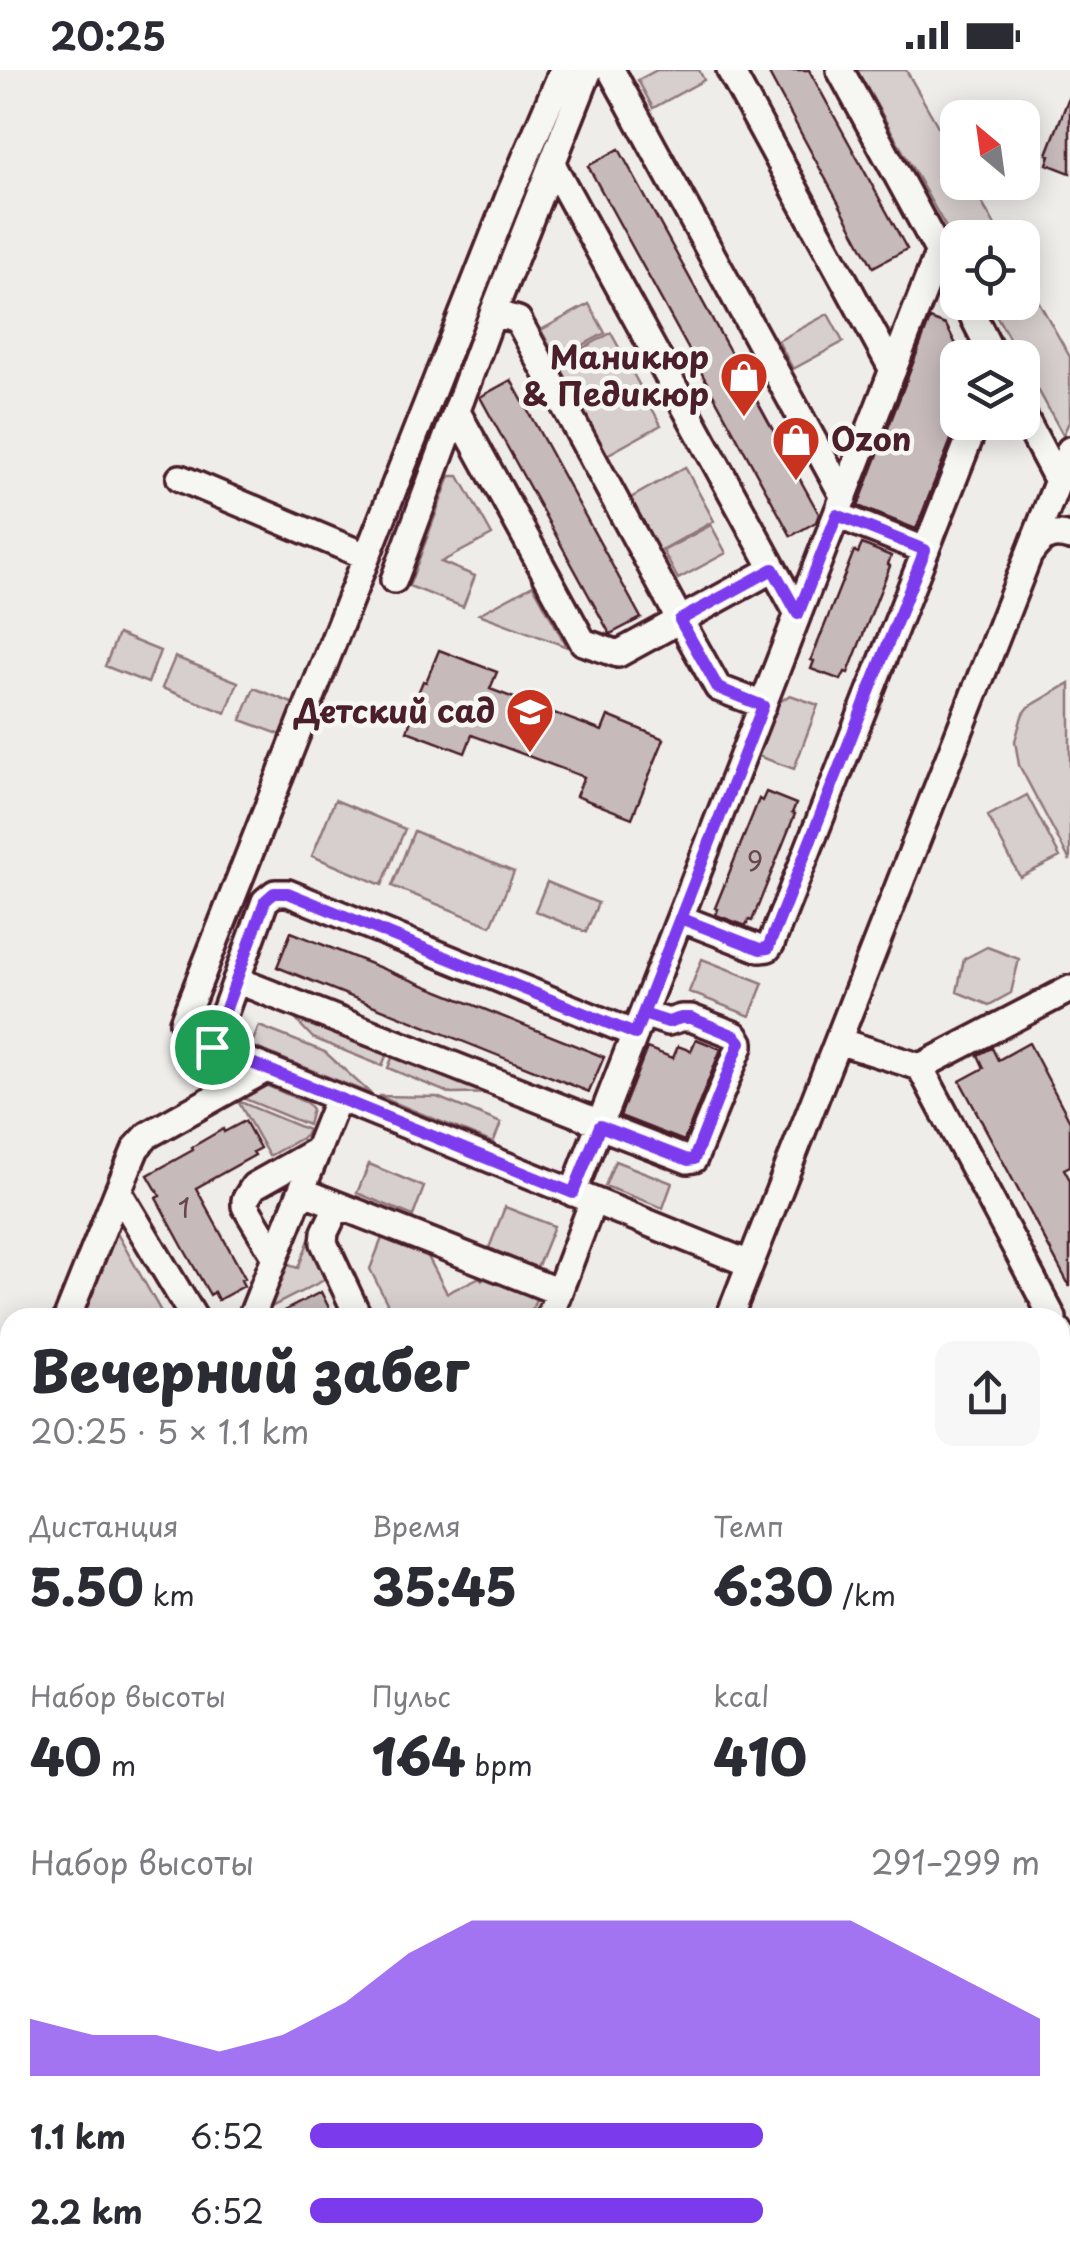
<!DOCTYPE html>
<html lang="ru">
<head>
<meta charset="utf-8">
<style>
	body { margin:0; font-family:"Playpen Sans",sans-serif; background:#f7f7f7; color:#2b2b33; height:100vh; display:flex; flex-direction:column; font-size:38px; white-space:nowrap }
	* { box-sizing:border-box; margin:0 }
	p { font-size:32px; color:#7c7c81 }
	.icon { flex:none; width:55px; height:55px; fill:none; stroke:currentColor; stroke-width:2; stroke-linecap:round; stroke-linejoin:round }
	.map { position:relative; flex:1; overflow:hidden }
	.details { position:absolute; left:0px; top:1238px; width:1070px; height:962px; display:flex; flex-direction:column; background:#fff; border-radius:30px 30px 0 0; box-shadow:0 5px 25px #0003 }
	.details>* { flex:none }
	.needle { width:65px; rotate:331deg }
	.buttons { position:absolute; left:940px; top:30px; display:grid; gap:20px }
	.buttons a { display:grid; place-items:center; width:100px; height:100px; border-radius:20px; background:#fff; box-shadow:0 5px 25px #0003; font-size:50px }
	.pin { position:absolute; display:grid; place-items:center; width:85px; height:85px; color:#fff; margin:-42px; border:5px solid #fff; border-radius:50%; box-shadow:0 2px 10px #0007 }
	.round { display:grid; place-items:center; flex:none; width:105px; height:105px; border-radius:20px; background:#f7f7f7 }
	.overview { display:flex; align-items:center; justify-content:space-between; height:170px; padding:0 30px }
	h1 { font-size:55px; font-weight:800; line-height:75px }
	.metrics { display:grid; grid-template-columns:repeat(3,1fr); gap:15px; height:170px; padding:10px 30px }
	.metrics div { display:grid; align-content:center }
	.metrics b { font-size:50px; font-weight:800 }
	.metrics small { font-size:28px; font-weight:400 }
	.metrics p { font-size:28px }
	.chart { height:280px; padding:20px 30px }
	.chart p { display:flex; justify-content:space-between }
	.chart svg { width:100%; height:180px; margin-top:10px; fill:#7c3aed; opacity:.7 }
	ul { padding:0 30px; list-style:none; font-size:32px }
	li { display:grid; grid-template-columns:160px 120px 1fr; align-items:center; height:75px }
	li i { height:25px; border-radius:12px; background:#7c3aed }
	.status { display:flex; justify-content:space-between; align-items:center; height:70px; padding:0 50px; background:#fff; direction:ltr }
	.status svg { height:28px; fill:currentColor }
	.map>svg:first-child { display:block }
	.green { fill:#d7cfce; stroke:#90777c; stroke-width:2.5 }
	.building { fill:#c6babb; stroke:#4a1f2b; stroke-width:2.5 }
	.lines { fill:none; stroke-linecap:round; stroke-linejoin:round }
	.minor-casing { stroke:#4a1f2b; stroke-width:32 }
	.minor { stroke:#f6f6f2; stroke-width:25 }
	.route-casing { stroke:#fff; stroke-width:20 }
	.route { stroke:#7c3aed; stroke-width:12 }
	.labels { text-anchor:middle; stroke-width:9; stroke-linejoin:round; paint-order:stroke }
	.number-label { font-size:28px; fill:#69464f }
	.poi-label { font-size:32px; font-weight:bold; fill:#4a1f2b; stroke:#f6f6f2; text-anchor:end }
</style>
</head>
<body>
<div class="status"><b>20:25</b><svg viewBox="0 0 49 12"><path d="M0 12V9h3v3zM5 12V6h3v6zM10 12V3h3v9zM15 12V0h3v12zM26 1h20v11H26zM47 4h2v5h-2z"/></svg></div>
<div class="map">
<svg width="1070" height="2198" viewBox="0 0 1070 2198">
	<rect width="100%" height="100%" fill="#efedea"/>
	<filter id="ink" filterUnits="userSpaceOnUse"><feTurbulence type="fractalNoise" baseFrequency=".01" numOctaves="2"/><feDisplacementMap in="SourceGraphic" scale="20" xChannelSelector="R" yChannelSelector="G"/><feConvolveMatrix kernelMatrix="1 2 1 2 8 2 1 2 1" color-interpolation-filters="sRGB"/></filter>
	<g filter="url(#ink)">
		<path class="green" d="M657 0H699L704 10 653 38 638 10Z
			M857 0H906L957 90 958 112 970 113 1002 167 958 168 957 177Z
			M1023 204 1070 287V350L1063 365 1023 292 1022 288 1020 287 989 233 1022 232Z
			M589 234 605 263 557 289 541 260Z
			M828 244 843 272 793 299 778 271Z
			M611 263 661 355 605 386 554 294Z
			M685 397 714 451 658 482 629 429Z
			M450 406H459L492 465 441 492 475 506 463 537 409 516Z
			M711 455 726 483 678 509 663 481Z
			M533 515 567 577 479 544Z
			M118 564 160 581 148 613 105 596Z
			M175 587 238 612 226 643 162 618Z
			M1070 613V791L1019 695 1015 671 1022 646 1029 637Z
			M254 618 297 635 284 666 241 650Z
			M790 625 818 635 794 699 758 686 778 633Z
			M1027 725 1060 787 1020 807 988 746Z
			M335 730 405 759 382 815 312 786Z
			M414 761 514 802 491 856 392 816Z
			M547 812 598 833 586 862 535 841Z
			M987 877 1019 889 1011 923 989 935 957 922 964 889Z
			M702 889 763 913 750 946 689 922Z
			M278 931 390 976 382 996 313 968Z
			M259 956 325 982 371 1024 251 976Z
			M396 978 507 1023 451 1024 388 998Z
			M261 1013 307 1033 312 1039 308 1055 233 1024Z
			M378 1026 437 1027 501 1053 493 1073Z
			M238 1031 308 1060 305 1066 269 1086Z
			M615 1091 672 1113 663 1138 605 1116Z
			M369 1094 424 1117 413 1146 357 1123Z
			M505 1137 554 1156 537 1198 489 1178Z
			M114 1158 164 1247 80 1248 111 1176Z
			M384 1163 424 1179 447 1223 480 1207 482 1210 486 1203 539 1222 529 1247H394L370 1199Z
			M309 1170 328 1208 269 1238 267 1234 282 1193 298 1198Z"/>
		<path class="building" d="M767 0H809L907 179 873 197Z
			M1069 27H1070V103L1047 94 1050 85 1047 84Z
			M619 79 819 444 816 452 791 466 588 96Z
			M930 249 946 255 963 288H958V352L916 459 858 436Z
			M511 310 641 548 610 564 480 327Z
			M862 474 891 486 888 494 890 496 848 603 845 602 841 610 811 599 814 591 811 590 854 481 858 483Z
			M439 580 497 602 490 619 602 661 608 646 664 669 632 748 576 726 584 707 472 665 465 683 407 661 419 629 416 628 423 611 426 612Z
			M766 722 796 734 792 743 795 744 752 851 749 850 746 856 716 845 718 839 715 838 759 729 762 731Z
			M291 862 604 987 589 1022 277 897Z
			M696 969 721 979 684 1071 620 1046 647 978 673 988 678 976 691 981Z
			M1029 973 1070 1051V1096L1064 1099 1070 1110V1217L960 1011 984 998 978 985 992 978 998 990Z
			M245 1051 260 1078 253 1082 255 1085 196 1118 245 1208 241 1210 244 1216 218 1230 214 1222 210 1225 185 1181 156 1128 160 1126 148 1105 193 1080 192 1077 223 1059 224 1062Z
			M321 1222 334 1248H270Z"/>
		<g class="lines">
			<g class="minor-casing">
				<path id="minor" d="M563 0 510 124 183 952 187 963 193 969 750 1194
					M611 0 844 427
					M730 0 893 300
					M840 0 958 217
					M552 94 798 544
					M966 232 994 288
					M457 342 583 572 618 584 680 550 518 250 493 243
					M1022 343 1058 411
					M180 408 366 486
					M837 445 925 480
					M1031 482C1042 467 1052 461 1070 467
					M394 510 493 243 589 0
					M763 635 718 618 680 550 773 499
					M680 848 760 879 768 878 771 874 976 352
					M236 910 600 1053
					M838 971 920 997 1053 1248
					M212 977 265 831 275 823H288L635 964
					M920 997 1070 919
					M600 1056 688 1090 694 1089 740 976V972L735 965 691 948H681L668 952 643 944
					M302 1121 559 1222
					M573 1123 939 181
					M338 1135 325 1162 324 1173 359 1248
					M275 1186 245 1136V1130L254 1116 318 1080
					M67 1248 118 1121
					M194 1248 118 1121 136 1078 148 1065 266 999
					M251 1248 338 1028
					M549 1248 593 1131
					M729 1248 1070 380
					M1060 1262 1070 1280
					M0 1410 10 1385
					M0 1487 10 1505
					M1060 1730 1070 1724
					M0 1766 10 1794
					M1060 1776 1070 1770
					M1060 2011 1070 2029
					M1060 2126 1070 2120
					M2 2198 10 2178
					M132 2198 135 2190
					M241 2198 255 2190
					M391 2198 394 2190
					M932 2198 946 2190"/>
			</g>
			<use href="#minor" class="minor"/>
		</g>
	</g>
	<g class="lines" filter="url(#ink)">
		<g class="route-casing">
			<path id="route" d="M212 977 573 1123 600 1056 688 1090 694 1089 740 972 735 966 691 948H681L668 952 643 944 763 636 718 618 680 550 773 499 798 544 837 445 925 480 768 878 760 879 680 848 635 964 288 823H274L265 831 212 977"/>
		</g>
		<use href="#route" class="route"/>
	</g>
	<defs>
		<g id="shop-pin" transform="scale(2.5)"><path d="M0 17L-7.5 6A9.5 9.5 0 1 1 7.5 6Z" fill="#c8321e" stroke="#f6f6f2"/><path d="M-5-2.5h2.3a2.7 3.5 0 0 1 5.4 0H5L5.5 6h-11ZM-1.5-2.5h3a1.5 2.3 0 0 0-3 0Z" fill="#fff"/></g>
		<g id="school-pin" transform="scale(2.5)"><path d="M0 17L-7.5 6A9.5 9.5 0 1 1 7.5 6Z" fill="#c8321e" stroke="#f6f6f2"/><path d="M0-5L7-2L0 1L-7-2ZM-4 1L0 2.5L4 1V4Q0 6-4 4Z" fill="#fff"/></g>
	</defs>
	<g fill-rule="evenodd">
		<use href="#shop-pin" x="744" y="306"/>
		<use href="#shop-pin" x="796" y="370"/>
		<use href="#school-pin" x="530" y="642"/>
	</g>
	<g class="labels">
		<g class="number-label">
			<text x="755" y="801">9</text>
			<text x="184" y="1148">1</text>
		</g>
		<g class="poi-label">
			<text x="709" y="299">Маникюр<tspan x="709" dy="37">&amp; Педикюр</tspan></text>
			<text x="831" y="381" text-anchor="start">Ozon</text>
			<text x="495" y="653">Детский сад</text>
		</g>
	</g>
</svg>
<div class="buttons">
<a><svg class="needle" viewBox="-14 -14 28 28"><path d="M0-13l5 13h-10z" fill="#e53935"/><path d="M0 13l5-13h-10z" fill="#7c7c81"/></svg></a>
<a><svg class="icon" aria-label="locate" viewBox="0 0 24 24"><circle cx="12" cy="12" r="6"/><path d="M12 2v4M12 18v4M2 12h4M18 12h4"/></svg></a>
<a><svg class="icon" aria-label="layers" viewBox="0 0 24 24"><path d="M12 4l9 5-9 5-9-5zM3 14l9 5 9-5"/></svg></a>
</div>
<div class="pin" style="left:212px;top:977px;background:#1e9e55"><svg class="icon" aria-label="arrive" viewBox="0 0 24 24"><path d="M6 21V4h12l-3 4 3 4H6"/></svg></div>
<section class="details">
<div class="overview"><div><h1>Вечерний забег</h1><p>20:25 · 5 × 1.1 km</p></div><a class="round"><svg class="icon" aria-label="share" viewBox="0 0 24 24"><path d="M12 15V3M7 8l5-5 5 5M5 13v7h14v-7"/></svg></a></div>
<div class="metrics">
<div><p>Дистанция</p><b>5.50<small> km</small></b></div>
<div><p>Время</p><b>35:45</b></div>
<div><p>Темп</p><b>6:30<small> /km</small></b></div>
</div>
<div class="metrics">
<div><p>Набор высоты</p><b>40<small> m</small></b></div>
<div><p>Пульс</p><b>164<small> bpm</small></b></div>
<div><p>kcal</p><b>410</b></div>
</div>
<div class="chart"><p><span>Набор высоты</span>291–299 m</p>
<svg viewBox="0 0 160 44" preserveAspectRatio="none"><path d="M0 44V30L10 34L20 34L30 38L40 34L50 26L60 14L70 6L80 6L90 6L100 6L110 6L120 6L130 6L140 14L150 22L160 30V44z"/></svg>
</div>
<ul>
<li><b>1.1 km</b>6:52<i style="width:62%"></i></li>
<li><b>2.2 km</b>6:52<i style="width:62%"></i></li>
</ul>
</section>
</div>
</body>
</html>
